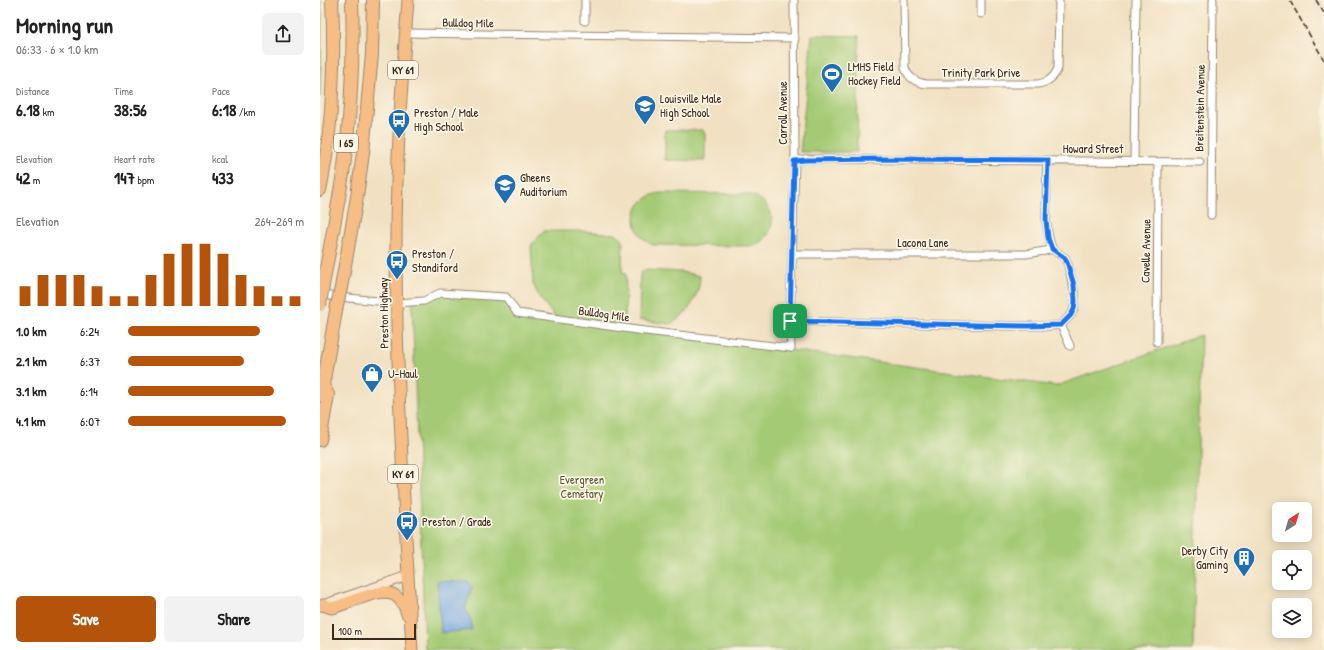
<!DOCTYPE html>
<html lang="en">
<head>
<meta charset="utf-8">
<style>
	body { margin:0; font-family:"Patrick Hand",sans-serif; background:#f2f2f2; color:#222; height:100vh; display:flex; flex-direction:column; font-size:15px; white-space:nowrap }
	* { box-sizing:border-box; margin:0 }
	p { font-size:13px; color:#767676 }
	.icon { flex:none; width:22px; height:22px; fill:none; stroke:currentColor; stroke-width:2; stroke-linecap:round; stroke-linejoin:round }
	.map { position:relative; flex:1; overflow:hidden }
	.panel { display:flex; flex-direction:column; background:#fff; width:320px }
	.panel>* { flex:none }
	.needle { width:26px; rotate:37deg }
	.tools { position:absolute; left:952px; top:502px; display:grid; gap:8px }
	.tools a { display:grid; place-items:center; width:40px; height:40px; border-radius:6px; background:#fff; box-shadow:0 2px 10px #0003; font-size:20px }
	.scale { position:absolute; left:12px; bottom:10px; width:84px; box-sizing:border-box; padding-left:4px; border:2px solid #3b2a1e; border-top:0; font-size:11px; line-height:14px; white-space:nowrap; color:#3b2a1e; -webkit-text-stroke:3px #fcf5e5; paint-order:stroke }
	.pin { position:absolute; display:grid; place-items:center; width:34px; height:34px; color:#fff; margin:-17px; border-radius:8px; box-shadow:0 2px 6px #0006 }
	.round { display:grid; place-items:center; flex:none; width:42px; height:42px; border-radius:6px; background:#f2f2f2 }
	.overview { display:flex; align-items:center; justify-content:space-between; height:68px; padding:0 16px }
	h1 { font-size:22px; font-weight:700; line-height:30px }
	.stats { display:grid; grid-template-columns:repeat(3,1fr); gap:6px; height:68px; padding:4px 16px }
	.stats div { display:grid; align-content:center }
	.stats b { font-size:17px; font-weight:700 }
	.stats small { font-size:11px; font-weight:400 }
	.stats p { font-size:11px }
	.chart { height:112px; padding:8px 16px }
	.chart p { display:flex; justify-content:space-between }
	.chart svg { width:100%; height:72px; margin-top:4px; stroke:#b45309; stroke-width:6 }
	.button { display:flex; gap:8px; margin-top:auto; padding:8px 16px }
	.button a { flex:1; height:46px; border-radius:6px; background:#b45309; color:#fff; font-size:16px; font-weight:700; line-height:46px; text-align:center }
	.button a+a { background:#f2f2f2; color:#222 }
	ul { padding:0 16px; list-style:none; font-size:13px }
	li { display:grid; grid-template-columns:64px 48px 1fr; align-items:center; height:30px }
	li i { height:10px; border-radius:5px; background:#b45309 }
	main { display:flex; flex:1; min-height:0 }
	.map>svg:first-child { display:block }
	.green { fill:#a4ca75; stroke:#707a4a }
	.water { fill:#78a8e2; stroke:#5a6980 }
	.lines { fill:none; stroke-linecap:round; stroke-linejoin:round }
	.minor-casing { stroke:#968670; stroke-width:9 }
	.secondary-casing { stroke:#968670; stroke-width:11 }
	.primary-casing { stroke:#968670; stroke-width:13 }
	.motorway-casing { stroke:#968670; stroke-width:14 }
	.minor { stroke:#fff; stroke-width:7 }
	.secondary { stroke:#fbe5cf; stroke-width:9 }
	.primary { stroke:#f6be86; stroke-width:11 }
	.motorway { stroke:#f6be86; stroke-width:12 }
	.rail { stroke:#3b2a1e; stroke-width:1.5; stroke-dasharray:6 3; stroke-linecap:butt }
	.motorway-bridge-casing { stroke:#968670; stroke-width:14; stroke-linecap:butt }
	.motorway-bridge { stroke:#f6be86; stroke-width:12 }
	.route-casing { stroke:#fff; stroke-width:8 }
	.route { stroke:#1a73e8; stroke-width:5 }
	.labels { text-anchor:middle; stroke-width:3.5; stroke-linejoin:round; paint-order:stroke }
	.shield { fill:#fcf5e5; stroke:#75675a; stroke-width:1 }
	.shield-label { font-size:11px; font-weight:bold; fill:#3b2a1e }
	.street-label { font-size:12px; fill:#3b2a1e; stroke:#fcf5e5 }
	.poi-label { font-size:12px; fill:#3b2a1e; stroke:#fcf5e5; text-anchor:start }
	.park-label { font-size:12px; fill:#5a5a38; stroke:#fcf5e5 }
</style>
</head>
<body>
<main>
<section class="panel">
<div class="overview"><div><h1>Morning run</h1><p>06:33 · 6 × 1.0 km</p></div><a class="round"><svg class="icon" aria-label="share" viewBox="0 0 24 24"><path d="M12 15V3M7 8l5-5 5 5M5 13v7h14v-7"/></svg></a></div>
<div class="stats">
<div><p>Distance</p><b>6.18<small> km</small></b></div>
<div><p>Time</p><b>38:56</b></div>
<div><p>Pace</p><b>6:18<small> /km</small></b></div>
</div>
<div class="stats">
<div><p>Elevation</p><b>42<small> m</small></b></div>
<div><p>Heart rate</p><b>147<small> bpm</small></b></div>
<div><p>kcal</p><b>433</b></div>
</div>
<div class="chart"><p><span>Elevation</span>264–269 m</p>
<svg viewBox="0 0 160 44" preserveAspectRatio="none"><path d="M5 44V32M15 44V25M25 44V25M35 44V25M45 44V32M55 44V38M65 44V38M75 44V25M85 44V12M95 44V6M105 44V6M115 44V12M125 44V25M135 44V32M145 44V38M155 44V38"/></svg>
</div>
<ul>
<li><b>1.0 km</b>6:24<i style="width:75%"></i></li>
<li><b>2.1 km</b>6:37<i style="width:66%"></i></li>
<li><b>3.1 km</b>6:14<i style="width:83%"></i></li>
<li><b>4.1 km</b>6:07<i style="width:90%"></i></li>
</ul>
<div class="button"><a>Save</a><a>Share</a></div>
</section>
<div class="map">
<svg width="1004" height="650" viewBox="0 0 1004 650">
	<rect width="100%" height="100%" fill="#fcf5e5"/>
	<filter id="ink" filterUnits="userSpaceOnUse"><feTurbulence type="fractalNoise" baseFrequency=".025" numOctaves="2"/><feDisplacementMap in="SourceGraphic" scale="8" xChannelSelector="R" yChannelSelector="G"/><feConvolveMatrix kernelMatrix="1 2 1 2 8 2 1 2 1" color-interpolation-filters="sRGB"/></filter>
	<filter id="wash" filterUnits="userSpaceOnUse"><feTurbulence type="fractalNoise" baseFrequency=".012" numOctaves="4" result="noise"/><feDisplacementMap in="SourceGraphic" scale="16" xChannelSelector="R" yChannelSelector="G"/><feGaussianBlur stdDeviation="0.9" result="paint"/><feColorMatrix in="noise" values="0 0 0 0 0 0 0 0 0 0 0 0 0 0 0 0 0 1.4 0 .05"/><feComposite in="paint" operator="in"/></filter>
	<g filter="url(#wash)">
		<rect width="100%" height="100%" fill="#f1e1c2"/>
		<path class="green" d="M0 0 2 15 0 97Z
			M492 35 539 36 537 152H480Z
			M345 130H383L385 134V161L345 160Z
			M340 193 425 194C458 197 462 239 430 246L333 245C306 233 310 198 340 193Z
			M224 231H262L296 234 303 240 302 272 306 273 305 325 235 317 220 298 213 284 211 245Z
			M324 270 362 272 380 276C379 296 369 315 350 324L319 320 320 274Z
			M120 293 186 297 197 313 736 386 881 335 873 650H105L92 302Z"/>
		<path class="water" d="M117 581 148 582 152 587 145 609 151 620 152 630 121 633Z"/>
	</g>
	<g filter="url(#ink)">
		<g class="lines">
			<g class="minor-casing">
				<path id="minor" d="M265 0V21
					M584 0 585 68C589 79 597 83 607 84H718C728 82 734 78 738 68L739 0
					M661 14V0
					M85 33 475 38
					M475 161 486 159 880 162
					M814 161 816 0
					M891 215 893 0
					M472 254H706L725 251 732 249
					M0 295 77 303 104 301 120 293 186 297 197 313 317 330 471 348 470 321 475 161 474 0
					M470 321 692 326H730L741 325 751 315 754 309 755 294 748 265 745 258 732 249 729 238 726 220 727 160
					M741 325 750 346
					M837 342 838 162"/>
			</g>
			<g class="secondary-casing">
				<path id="secondary" d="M0 606 88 576"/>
			</g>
			<g class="primary-casing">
				<path id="primary" d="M88 0C82 80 76 161 76 242 76 378 85 514 92 650
					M3 605 12 608C26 604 50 593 64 592 69 592 74 594 78 598 83 602 85 608 87 614"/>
			</g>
			<g class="motorway-casing">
				<path id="motorway" d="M0 190C13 128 15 63 12 0
					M3 285C10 246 18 207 24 167 31 112 34 56 32 0
					M21 288 36 203 43 153 52 54 53 0
					M0 395 3 385 17 305
					M0 440 8 395 3 385"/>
			</g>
			<use href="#minor" class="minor"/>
			<use href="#secondary" class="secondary"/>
			<use href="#primary" class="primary"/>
			<use href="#motorway" class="motorway"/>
			<path class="rail" d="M996 0 1004 13
				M970 1 1004 60"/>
			<g class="motorway-bridge-casing">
				<path id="motorway-bridge" d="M0 305 3 285
					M17 305 21 288"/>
			</g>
			<use href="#motorway-bridge" class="motorway-bridge"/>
		</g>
	</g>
	<g class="lines" filter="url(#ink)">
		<g class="route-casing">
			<path id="route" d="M562 159 728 160 726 220 728 238 732 249 745 258 748 265 754 285 755 301 754 309 751 315 741 325 707 326 470 321 474 161 486 160Z"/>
		</g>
		<use href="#route" class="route"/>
	</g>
	<defs>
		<g id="stadium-pin" transform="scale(1.15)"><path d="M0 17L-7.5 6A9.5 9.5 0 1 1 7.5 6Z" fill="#1f6fb2" stroke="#fcf5e5"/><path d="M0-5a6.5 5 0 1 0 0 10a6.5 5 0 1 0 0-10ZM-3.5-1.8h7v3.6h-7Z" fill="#fff"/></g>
		<g id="school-pin" transform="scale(1.15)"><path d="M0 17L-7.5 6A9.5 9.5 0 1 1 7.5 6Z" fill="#1f6fb2" stroke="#fcf5e5"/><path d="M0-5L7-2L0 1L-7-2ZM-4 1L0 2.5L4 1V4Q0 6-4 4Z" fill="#fff"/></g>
		<g id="bus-pin" transform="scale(1.15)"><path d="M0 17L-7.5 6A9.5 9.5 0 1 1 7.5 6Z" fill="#1f6fb2" stroke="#fcf5e5"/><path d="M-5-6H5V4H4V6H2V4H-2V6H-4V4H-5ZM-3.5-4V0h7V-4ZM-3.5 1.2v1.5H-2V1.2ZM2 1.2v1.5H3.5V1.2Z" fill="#fff"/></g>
		<g id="shop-pin" transform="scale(1.15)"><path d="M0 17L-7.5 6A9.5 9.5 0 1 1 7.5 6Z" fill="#1f6fb2" stroke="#fcf5e5"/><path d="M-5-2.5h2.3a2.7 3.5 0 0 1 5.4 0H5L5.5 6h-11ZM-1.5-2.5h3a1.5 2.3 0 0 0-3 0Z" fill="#fff"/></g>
		<g id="building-pin" transform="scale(1.15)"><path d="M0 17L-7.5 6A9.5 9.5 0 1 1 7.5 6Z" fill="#1f6fb2" stroke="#fcf5e5"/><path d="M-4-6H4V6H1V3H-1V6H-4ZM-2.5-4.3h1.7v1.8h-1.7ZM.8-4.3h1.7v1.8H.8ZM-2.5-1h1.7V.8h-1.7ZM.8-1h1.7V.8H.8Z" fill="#fff"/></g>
	</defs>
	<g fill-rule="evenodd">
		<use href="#stadium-pin" x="512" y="74"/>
		<use href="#school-pin" x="325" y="106"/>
		<use href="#bus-pin" x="79" y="120"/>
		<use href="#school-pin" x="185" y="185"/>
		<use href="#bus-pin" x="77" y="261"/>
		<use href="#shop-pin" x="52" y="374"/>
		<use href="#bus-pin" x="87" y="522"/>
		<use href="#building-pin" x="924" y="558"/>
	</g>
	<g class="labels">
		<g class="shield">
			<rect x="68" y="61" width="30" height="18" rx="3"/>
			<rect x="14" y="134" width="24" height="18" rx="3"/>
			<rect x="68" y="465" width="30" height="18" rx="3"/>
		</g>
		<g class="shield-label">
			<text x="83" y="74">KY 61</text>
			<text x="26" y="147">I 65</text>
			<text x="83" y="478">KY 61</text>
		</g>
		<g class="street-label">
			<text transform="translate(148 23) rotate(1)" y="4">Bulldog Mile</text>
			<text x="661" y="77">Trinity Park Drive</text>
			<text transform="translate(880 108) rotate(-89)" y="4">Breitenstein Avenue</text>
			<text transform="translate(463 113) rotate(-90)" y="4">Carroll Avenue</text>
			<text x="773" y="153">Howard Street</text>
			<text x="603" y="247">Lacona Lane</text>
			<text transform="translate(826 251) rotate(-89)" y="4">Cavelle Avenue</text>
			<text transform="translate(64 313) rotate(-91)" y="4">Preston Highway</text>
			<text transform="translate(284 314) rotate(8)" y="4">Bulldog Mile</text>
		</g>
		<g class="poi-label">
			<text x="528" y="71">LMHS Field<tspan x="528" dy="14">Hockey Field</tspan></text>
			<text x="340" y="103">Louisville Male<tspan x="340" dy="14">High School</tspan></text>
			<text x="94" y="117">Preston / Male<tspan x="94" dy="14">High School</tspan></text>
			<text x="200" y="182">Gheens<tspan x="200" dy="14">Auditorium</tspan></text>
			<text x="92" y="258">Preston /<tspan x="92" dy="14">Standiford</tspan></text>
			<text x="68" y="378">U-Haul</text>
			<text x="102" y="526">Preston / Grade</text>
			<text x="908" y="555" text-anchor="end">Derby City<tspan x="908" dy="14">Gaming</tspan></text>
		</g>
		<g class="park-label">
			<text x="262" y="484">Evergreen<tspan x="262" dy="14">Cemetary</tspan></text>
		</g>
	</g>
</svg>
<div class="tools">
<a><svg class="needle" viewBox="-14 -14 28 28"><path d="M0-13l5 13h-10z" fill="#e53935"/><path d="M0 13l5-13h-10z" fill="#767676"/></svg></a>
<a><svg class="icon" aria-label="locate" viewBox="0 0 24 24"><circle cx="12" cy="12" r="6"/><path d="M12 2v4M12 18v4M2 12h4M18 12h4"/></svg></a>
<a><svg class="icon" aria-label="layers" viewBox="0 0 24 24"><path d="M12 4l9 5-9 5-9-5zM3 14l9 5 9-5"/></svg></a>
</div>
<div class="scale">100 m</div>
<div class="pin" style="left:470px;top:321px;background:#1e9e55"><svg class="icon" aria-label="arrive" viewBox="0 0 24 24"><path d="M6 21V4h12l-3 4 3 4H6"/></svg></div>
</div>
</main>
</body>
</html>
